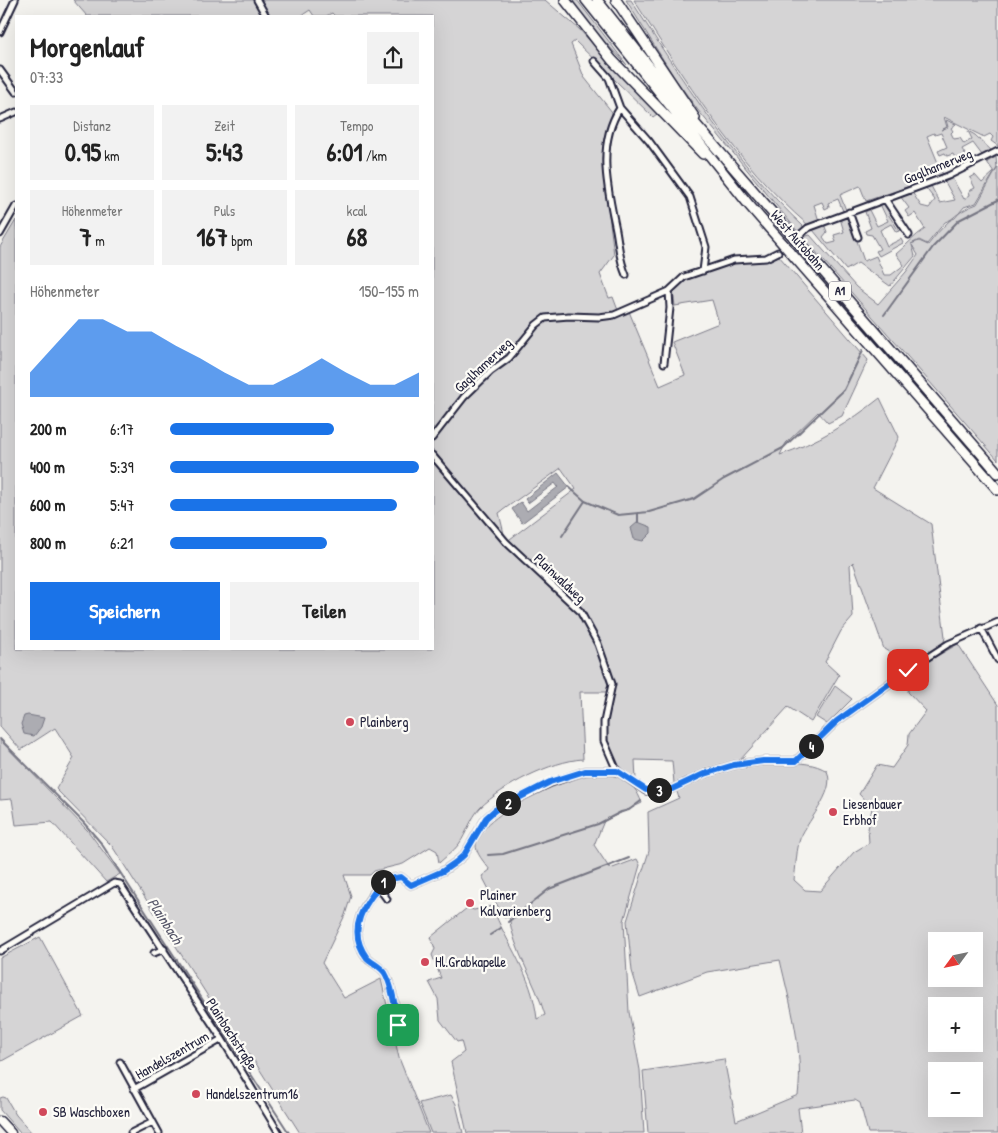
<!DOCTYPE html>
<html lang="de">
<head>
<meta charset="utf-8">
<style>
	body { margin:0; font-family:"Patrick Hand",sans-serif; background:#f2f2f2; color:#222; height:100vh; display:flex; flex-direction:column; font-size:19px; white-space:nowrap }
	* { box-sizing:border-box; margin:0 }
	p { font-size:16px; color:#767676 }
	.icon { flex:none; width:28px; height:28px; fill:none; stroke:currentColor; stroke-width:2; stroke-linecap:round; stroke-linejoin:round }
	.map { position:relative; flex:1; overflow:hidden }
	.sheet { position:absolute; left:15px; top:15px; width:419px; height:635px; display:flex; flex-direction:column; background:#fff; border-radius:0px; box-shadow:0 5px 20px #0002 }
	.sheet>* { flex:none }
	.needle { width:32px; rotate:237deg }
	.buttons { position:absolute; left:928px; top:932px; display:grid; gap:10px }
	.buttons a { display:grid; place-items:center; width:55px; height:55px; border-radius:0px; background:#fff; box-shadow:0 5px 20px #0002; font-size:25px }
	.pin { position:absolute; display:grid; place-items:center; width:42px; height:42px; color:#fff; margin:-21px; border-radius:10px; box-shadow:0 2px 8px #0006 }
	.km { position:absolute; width:25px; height:25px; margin:-12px; border-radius:50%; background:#222; color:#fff; font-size:14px; line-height:25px; text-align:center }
	.round { display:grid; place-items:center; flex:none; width:52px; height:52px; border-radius:0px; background:#f2f2f2 }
	.headline { display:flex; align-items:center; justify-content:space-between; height:85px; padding:0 15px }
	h1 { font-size:28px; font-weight:700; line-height:38px }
	.metrics { display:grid; grid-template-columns:repeat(3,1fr); gap:8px; height:85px; padding:5px 15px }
	.metrics div { display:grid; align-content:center; border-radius:0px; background:#f2f2f2; text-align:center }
	.metrics b { font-size:25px; font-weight:700 }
	.metrics small { font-size:14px; font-weight:400 }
	.metrics p { font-size:14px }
	.chart { height:140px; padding:10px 15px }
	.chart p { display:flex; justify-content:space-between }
	.chart svg { width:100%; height:90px; margin-top:5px; fill:#1a73e8; opacity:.7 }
	.action { display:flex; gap:10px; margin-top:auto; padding:10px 15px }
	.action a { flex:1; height:58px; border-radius:0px; background:#1a73e8; color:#fff; font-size:20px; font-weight:700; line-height:58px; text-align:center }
	.action a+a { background:#f2f2f2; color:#222 }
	ul { padding:0 15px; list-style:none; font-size:16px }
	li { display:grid; grid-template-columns:80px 60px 1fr; align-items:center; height:38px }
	li i { height:12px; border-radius:6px; background:#1a73e8 }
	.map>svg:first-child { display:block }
	.green { fill:#d5d4d5; stroke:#7c7b88; fill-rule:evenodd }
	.water { fill:#acacb2; stroke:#757582 }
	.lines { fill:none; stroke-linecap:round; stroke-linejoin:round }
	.stream { stroke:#757582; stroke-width:2 }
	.street-tunnel { stroke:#cac9cb; stroke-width:5; stroke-dasharray:5 2.5; stroke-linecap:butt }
	.street-casing { stroke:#22223b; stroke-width:9 }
	.primary-casing { stroke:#22223b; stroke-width:11 }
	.highway-casing { stroke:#22223b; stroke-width:12 }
	.street { stroke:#fdfcf7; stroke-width:5 }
	.primary { stroke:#fdfcf7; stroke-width:8 }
	.highway { stroke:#fdfcf7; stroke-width:9 }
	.route-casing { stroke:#fff; stroke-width:10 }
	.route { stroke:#1a73e8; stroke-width:6 }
	.poi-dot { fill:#d1495b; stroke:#fdfcf7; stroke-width:2 }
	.labels { text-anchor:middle; stroke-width:4.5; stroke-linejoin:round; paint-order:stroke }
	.shield { fill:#fdfcf7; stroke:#646373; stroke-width:1 }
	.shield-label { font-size:12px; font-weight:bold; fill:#22223b }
	.street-label { font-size:14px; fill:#22223b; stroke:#fdfcf7 }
	.poi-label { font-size:14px; fill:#22223b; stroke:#fdfcf7; text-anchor:start }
	.water-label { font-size:15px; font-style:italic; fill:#59596b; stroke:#fdfcf7 }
</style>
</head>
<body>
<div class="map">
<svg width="998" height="1133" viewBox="0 0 998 1133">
	<rect width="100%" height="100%" fill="#f4f3ef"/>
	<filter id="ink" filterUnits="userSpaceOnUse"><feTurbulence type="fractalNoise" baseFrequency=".02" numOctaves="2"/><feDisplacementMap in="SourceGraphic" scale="10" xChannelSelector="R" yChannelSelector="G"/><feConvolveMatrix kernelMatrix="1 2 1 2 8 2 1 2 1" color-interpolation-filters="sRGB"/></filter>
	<g filter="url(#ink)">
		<path class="green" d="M73 0H545L579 29 657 114 653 117 575 41 571 44 584 77 612 112 602 158 614 255 600 274 609 298 613 297 619 313 628 309 660 386 685 375 672 342 719 323 712 300 675 306 673 290C691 275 718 264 741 262 756 260 766 263 779 256L868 360 842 416 828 423 818 412 786 443 780 455C816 443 850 422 880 398L899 437 873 488 931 524 945 637 944 642 910 665 884 649 853 562 850 565 853 617 841 631 825 662 839 675 811 722 788 707 740 760 741 766C767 766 803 756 827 771 837 793 804 823 799 842 796 854 796 868 794 880L805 890 820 891 854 852 869 843 868 829 872 808 859 794 877 765 892 768 908 745 909 734 926 711 908 692 910 677 918 667 958 644 998 705V1133H868L860 1103 855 1100 798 1108 801 1133H648L643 1071 724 1059 736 1121 798 1095C804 1051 790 1004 780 960L707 972 640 997 632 971 627 921 649 851 648 812 679 798 674 783 672 761 635 760 636 780C597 756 608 724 611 685L606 692H580L583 759C551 761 502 786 480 808 470 819 467 833 459 844 454 851 445 857 439 863L437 851 430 847 403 864 374 871 370 875H344L351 896 345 915 322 963 344 998 381 979 399 1058 429 1133H300L253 1059 237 1042 112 846 56 789 74 758 55 728 21 750 0 726V247L16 220V649H432V16H335L332 13 326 16H314L310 10 301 16H87ZM561 468 576 489 506 542 499 513ZM936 941H974V979H936ZM936 1006H974V1044H936ZM936 1071H974V1109H936Z
			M570 0H577L627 65 597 34Z
			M626 0H631C682 80 733 160 803 226L802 231 799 233 697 109 674 77Z
			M634 0H998V146L991 141 993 137 990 134 984 137 944 117 947 127 941 130 948 127 946 120 956 124 951 128 953 131 951 133 954 139 960 138 964 144 972 139 968 131 975 135 993 152 977 159 982 155 973 143 962 149 970 163 968 164 965 159 958 163 953 154 947 156 945 153 940 155 938 151 947 147 941 133 935 135 934 133 927 136 943 175 866 201 860 186 840 195 846 210 843 211 838 199 828 203 829 207 825 209 822 202 814 205 819 221 808 225C735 162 685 80 634 0Z
			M996 157 997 168 976 203 964 207 955 218 945 222 927 244 919 240 911 244 919 241 928 245C941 228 956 211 977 204L998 167V460L803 237 810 235 856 287 878 304 906 272 918 255 912 245 915 256 890 286 858 263 846 270 813 230 824 224 827 232 823 237 828 244 836 242 834 235 844 232 840 218 848 215 864 261 876 256 884 275H891L904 265 896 254C907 245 914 236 925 229L915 213 909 217 905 211 909 208 900 196 912 192 921 206 929 208 935 200 925 187 931 186 940 203 955 200 945 182 952 178 964 199 970 195 969 191 975 188 970 178 975 175 982 183 994 172 987 162Z
			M883 202 890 212 888 214 899 231 896 232 891 224 880 230 887 246 901 239 903 243 879 256 876 251 880 249 872 235 866 234 865 231 871 228 865 212 869 210 877 226 888 221 880 204H874Z
			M835 686 852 699 827 724 816 717Z
			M0 740 88 831 120 874 106 882 52 822 16 825 12 799 0 800Z
			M598 773C623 777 632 778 642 803L604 821 594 845 610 869 637 859 640 865 624 921 629 1012 640 1070 644 1133H467L451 1062 464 1052 461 1041 457 1042 440 1020 438 999 429 982 441 978 432 955 435 949 431 937 467 908 474 910 492 906C507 946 532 973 537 1019L545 1015C535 981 514 951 509 917L504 918 482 876 490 870C485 863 475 853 476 844 480 813 569 777 598 773Z
			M40 937 83 1016 0 1062V958Z
			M451 1095 456 1104 463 1133H431L419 1103Z
			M3 1097 6 1098 16 1115 32 1133H20L0 1110V1098Z"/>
		<path class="water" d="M558 473 569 487 522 523 512 509 521 502 527 511 558 487 555 483 528 503 525 499Z
			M638 522 651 527V533L643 541 634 539 631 528Z
			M28 715 44 718 41 727 34 736 24 734 21 724 24 716Z"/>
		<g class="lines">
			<path class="stream" d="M884 315 933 247 959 220 998 200
				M569 487 585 501 618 515 649 512 694 499 724 479 783 448 844 390 863 350
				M638 513V522
				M562 536 585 501
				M0 739 83 822 101 843 289 1133
				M488 855 503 854 598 824 621 812 629 810 641 801
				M508 922 549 889 629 858
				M490 935 501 928"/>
			<path class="street-tunnel" d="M778 252 801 234"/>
			<g class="street-casing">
				<path id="street" d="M257 0 266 16
					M0 32 15 0
					M594 61 609 78 620 108 649 141 690 197 706 247 703 271
					M0 70 16 92
					M620 108C596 145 608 190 616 230 619 246 619 259 626 275
					M0 119 16 112
					M885 199 909 235
					M849 212 858 237
					M0 234 16 206
					M801 234 808 228 948 176 998 151
					M664 363 670 308 669 291
					M432 438 464 397 491 371 509 358 536 325 545 318 569 316 599 317 614 315 669 291 684 277 734 260 766 258 778 252
					M432 455 506 542 580 611 598 644 612 684 604 722V741L617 771
					M981 628 998 660
					M378 887 387 899
					M0 951 114 883 120 884 222 1039 279 1133
					M154 953 164 949
					M398 1025C395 1009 393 987 385 973 381 967 372 963 367 958 345 929 365 902 384 880L401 877 411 885 443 871 456 862 464 855 486 818 495 810 550 783 585 771H617L646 791 672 789 704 774 734 765 763 761H796L837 721 908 670 948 644 998 622
					M120 1062 159 1133
					M134 1089 222 1039
					M131 1133 153 1122"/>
			</g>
			<g class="primary-casing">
				<path id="primary" d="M0 1121 11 1133"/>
			</g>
			<g class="highway-casing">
				<path id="highway" d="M565 0 612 60 703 154
					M586 0 749 205 998 490
					M597 0 686 113 998 473
					M616 0 695 118"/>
			</g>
			<use href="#street" class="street"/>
			<use href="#primary" class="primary"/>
			<use href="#highway" class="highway"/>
		</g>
	</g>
	<g class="lines" filter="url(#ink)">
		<g class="route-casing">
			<path id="route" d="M398 1025C395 1009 393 987 385 973 381 967 372 963 367 958 345 929 365 903 384 880L401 877 411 885 443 871 456 862 464 855 486 818 495 810 550 782 585 771H617L646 790 672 789 704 774 734 765 763 761H796L837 721 908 670"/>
		</g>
		<use href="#route" class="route"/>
	</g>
	<g class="poi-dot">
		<circle cx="350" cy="722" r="5"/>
		<circle cx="833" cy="812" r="5"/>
		<circle cx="470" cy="903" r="5"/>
		<circle cx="425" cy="962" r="5"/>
		<circle cx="196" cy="1094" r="5"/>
		<circle cx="43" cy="1112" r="5"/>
	</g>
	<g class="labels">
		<rect class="shield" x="829" y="281.5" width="22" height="19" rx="4"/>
		<g class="shield-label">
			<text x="840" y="295">A1</text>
		</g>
		<g class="street-label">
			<text transform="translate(938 166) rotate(-22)" y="5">Gaglhamerweg</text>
			<text transform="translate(798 240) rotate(49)" y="5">West Autobahn</text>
			<text transform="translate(483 365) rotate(-43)" y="5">Gaglhamerweg</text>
			<text transform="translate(560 578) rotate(43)" y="5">Plainwaldweg</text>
			<text transform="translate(232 1034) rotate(57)" y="5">Plainbachstraße</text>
			<text transform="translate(172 1055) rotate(-30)" y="5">Handelszentrum</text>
		</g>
		<g class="poi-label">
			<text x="360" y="727">Plainberg</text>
			<text x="843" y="809">Liesenbauer<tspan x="843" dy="16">Erbhof</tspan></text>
			<text x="480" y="900">Plainer<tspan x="480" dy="16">Kalvarienberg</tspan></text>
			<text x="435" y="967">Hl.Grabkapelle</text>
			<text x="206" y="1099">Handelszentrum16</text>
			<text x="53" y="1117">SB Waschboxen</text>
		</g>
		<g class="water-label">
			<text transform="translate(165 921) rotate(57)" y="5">Plainbach</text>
		</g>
	</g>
</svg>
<div class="buttons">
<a><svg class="needle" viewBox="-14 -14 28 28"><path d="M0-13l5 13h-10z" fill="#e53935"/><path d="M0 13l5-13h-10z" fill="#767676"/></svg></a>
<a>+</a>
<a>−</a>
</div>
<div class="pin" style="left:398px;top:1025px;background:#1e9e55"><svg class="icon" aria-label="arrive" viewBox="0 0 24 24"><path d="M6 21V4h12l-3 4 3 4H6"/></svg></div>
<div class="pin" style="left:908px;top:670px;background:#d93025"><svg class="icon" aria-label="check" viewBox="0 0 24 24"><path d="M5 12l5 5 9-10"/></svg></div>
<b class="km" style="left:383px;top:882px">1</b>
<b class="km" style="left:508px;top:803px">2</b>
<b class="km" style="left:659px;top:790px">3</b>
<b class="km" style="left:811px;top:746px">4</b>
<section class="sheet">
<div class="headline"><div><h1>Morgenlauf</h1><p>07:33</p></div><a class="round"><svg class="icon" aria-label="share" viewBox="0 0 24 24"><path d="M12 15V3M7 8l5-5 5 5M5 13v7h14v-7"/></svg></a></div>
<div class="metrics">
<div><p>Distanz</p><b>0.95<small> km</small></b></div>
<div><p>Zeit</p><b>5:43</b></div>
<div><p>Tempo</p><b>6:01<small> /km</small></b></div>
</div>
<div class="metrics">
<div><p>Höhenmeter</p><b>7<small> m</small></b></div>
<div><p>Puls</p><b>167<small> bpm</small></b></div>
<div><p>kcal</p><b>68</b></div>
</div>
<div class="chart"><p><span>Höhenmeter</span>150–155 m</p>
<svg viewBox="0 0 160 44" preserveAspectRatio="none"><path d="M0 44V32L10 19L20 6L30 6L40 12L50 12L60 19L70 25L80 32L90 38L100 38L110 32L120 25L130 32L140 38L150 38L160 32V44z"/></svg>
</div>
<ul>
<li><b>200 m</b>6:17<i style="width:66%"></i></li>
<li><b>400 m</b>5:39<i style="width:100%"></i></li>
<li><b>600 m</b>5:47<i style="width:91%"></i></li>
<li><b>800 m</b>6:21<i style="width:63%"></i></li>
</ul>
<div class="action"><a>Speichern</a><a>Teilen</a></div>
</section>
</div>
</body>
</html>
